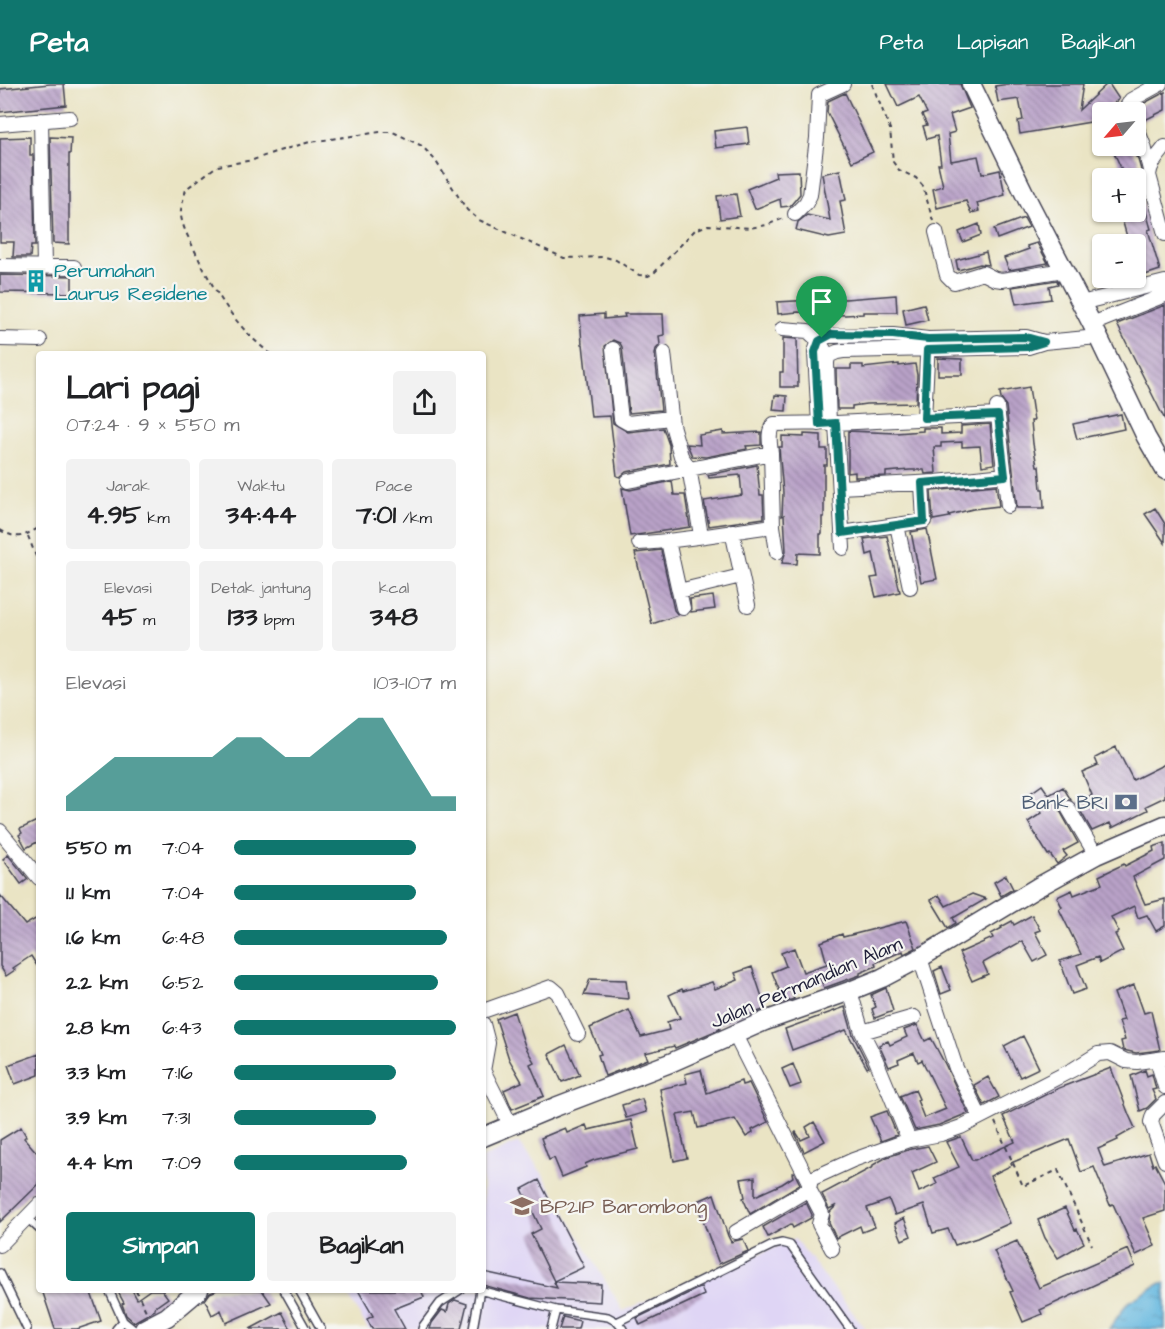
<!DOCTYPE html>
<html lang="id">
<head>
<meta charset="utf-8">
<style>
	body { margin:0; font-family:"Architects Daughter",sans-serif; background:#f2f2f2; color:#202124; height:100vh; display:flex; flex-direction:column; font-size:22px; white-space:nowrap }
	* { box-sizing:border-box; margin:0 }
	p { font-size:20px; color:#757577 }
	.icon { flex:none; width:33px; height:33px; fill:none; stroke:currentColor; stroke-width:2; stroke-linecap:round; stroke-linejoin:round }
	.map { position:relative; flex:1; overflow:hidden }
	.details { position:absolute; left:36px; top:267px; width:450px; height:942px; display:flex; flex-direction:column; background:#fff; border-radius:6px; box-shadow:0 2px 4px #0004 }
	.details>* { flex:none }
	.needle { width:39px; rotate:242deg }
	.tools { position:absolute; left:1092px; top:18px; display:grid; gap:12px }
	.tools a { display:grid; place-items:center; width:54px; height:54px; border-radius:6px; background:#fff; box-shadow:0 2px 4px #0004; font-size:30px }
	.pin { position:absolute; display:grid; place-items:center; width:51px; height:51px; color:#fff; margin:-62px -26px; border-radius:50% 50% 50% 0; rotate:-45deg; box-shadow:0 0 6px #0007 }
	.pin .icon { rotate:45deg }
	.round { display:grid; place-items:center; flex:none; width:63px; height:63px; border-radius:6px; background:#f2f2f2 }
	.headline { display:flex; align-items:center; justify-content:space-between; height:102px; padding:0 30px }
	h1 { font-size:33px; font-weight:800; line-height:45px }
	.metrics { display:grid; grid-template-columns:repeat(3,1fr); gap:9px; height:102px; padding:6px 30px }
	.metrics div { display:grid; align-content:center; border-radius:6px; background:#f2f2f2; text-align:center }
	.metrics b { font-size:26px; font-weight:800 }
	.metrics small { font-size:16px; font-weight:400 }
	.metrics p { font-size:16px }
	.chart { height:168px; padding:12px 30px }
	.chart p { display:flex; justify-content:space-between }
	.chart svg { width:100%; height:108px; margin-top:6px; fill:#0f766e; opacity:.7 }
	.primary-button { display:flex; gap:12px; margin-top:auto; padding:12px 30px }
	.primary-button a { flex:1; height:69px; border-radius:6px; background:#0f766e; color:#fff; font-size:24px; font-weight:800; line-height:69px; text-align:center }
	.primary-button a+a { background:#f2f2f2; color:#202124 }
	ul { padding:0 30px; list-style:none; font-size:20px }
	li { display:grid; grid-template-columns:96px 72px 1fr; align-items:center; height:45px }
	li i { height:15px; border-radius:8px; background:#0f766e }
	header { display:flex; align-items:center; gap:36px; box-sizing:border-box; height:84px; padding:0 30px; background:#0f766e; color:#fff }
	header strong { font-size:28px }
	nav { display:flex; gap:33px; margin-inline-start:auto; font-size:21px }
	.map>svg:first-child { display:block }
	.built { fill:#dfd5f5 }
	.water { fill:url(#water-ripples); stroke:#436c8d; stroke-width:1.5 }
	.building { fill:url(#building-back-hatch) }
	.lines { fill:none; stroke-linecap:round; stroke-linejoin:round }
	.lane-casing { stroke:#403f50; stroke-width:10 }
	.street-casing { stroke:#403f50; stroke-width:16 }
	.secondary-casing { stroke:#403f50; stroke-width:21 }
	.path { stroke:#403f50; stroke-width:2; stroke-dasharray:4.5 4.5; stroke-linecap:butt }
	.lane { stroke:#fff; stroke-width:7 }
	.street { stroke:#fff; stroke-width:14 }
	.secondary { stroke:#fff; stroke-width:18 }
	.route-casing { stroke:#fff; stroke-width:12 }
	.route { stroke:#0f766e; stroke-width:8 }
	.labels { text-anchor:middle; stroke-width:4.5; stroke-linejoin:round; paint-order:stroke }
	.culture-label { font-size:20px; fill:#0d838f; stroke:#f6f6f2; text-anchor:start }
	.service-label { font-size:20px; fill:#4e5e75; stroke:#f6f6f2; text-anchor:end }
	.street-label { font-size:20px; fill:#22223b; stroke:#f6f6f2 }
	.education-label { font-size:20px; fill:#785e54; stroke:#f6f6f2; text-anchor:start }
</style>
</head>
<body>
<header>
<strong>Peta</strong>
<nav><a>Peta</a><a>Lapisan</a><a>Bagikan</a></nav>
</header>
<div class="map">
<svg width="1165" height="1245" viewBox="0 0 1165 1245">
	<defs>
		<pattern id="water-ripples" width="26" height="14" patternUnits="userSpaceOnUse" patternTransform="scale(1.5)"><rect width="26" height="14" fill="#64b7df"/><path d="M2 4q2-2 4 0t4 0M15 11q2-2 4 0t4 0" fill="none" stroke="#5294b6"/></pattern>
		<pattern id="building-back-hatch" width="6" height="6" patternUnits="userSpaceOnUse" patternTransform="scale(1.5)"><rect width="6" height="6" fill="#b9a2c8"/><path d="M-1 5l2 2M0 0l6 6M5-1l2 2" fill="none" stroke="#9684a4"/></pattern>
	</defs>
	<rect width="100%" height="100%" fill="#f6f6f2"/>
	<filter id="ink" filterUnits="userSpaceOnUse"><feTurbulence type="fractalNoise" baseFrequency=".0167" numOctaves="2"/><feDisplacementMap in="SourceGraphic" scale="12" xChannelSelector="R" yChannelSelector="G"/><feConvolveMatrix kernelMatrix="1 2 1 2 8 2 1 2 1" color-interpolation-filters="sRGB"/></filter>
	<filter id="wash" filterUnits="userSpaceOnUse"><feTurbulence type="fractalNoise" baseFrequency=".008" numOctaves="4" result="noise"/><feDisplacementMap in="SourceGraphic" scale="24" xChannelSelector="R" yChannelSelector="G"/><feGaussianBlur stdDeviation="1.35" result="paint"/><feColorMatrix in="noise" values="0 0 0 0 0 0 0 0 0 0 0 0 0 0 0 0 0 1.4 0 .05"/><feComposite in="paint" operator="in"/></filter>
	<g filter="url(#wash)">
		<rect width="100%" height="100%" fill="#eae4c4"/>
		<path class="built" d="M518 1058 542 1089 623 1227 795 1155 866 1245H368L345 1206H483V1074Z"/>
		<path class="water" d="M1161 1199H1165V1245H1109L1128 1218Z"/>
		<g id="blocks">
			<path class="building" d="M50 0H64L66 21 0 28V5Z
				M887 0H960L970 24 950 31 955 48 948 50 951 77 978 72 982 90 1000 86 1005 111 977 119 979 127 971 129 966 117 937 124 933 105 943 102 938 80H941L937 52 927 55 923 42 927 41 922 31 927 29 919 13 898 23Z
				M1009 0H1083L1079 26 1107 0H1109L1119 15 1102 28V36L1020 50 1018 37 1023 36 1019 15 998 18 995 2Z
				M1165 8V26L1143 37 1137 33V23Z
				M845 9 873 68 852 78 827 28 828 17Z
				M747 43 749 60 716 64 714 47Z
				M30 53V71H33L35 162H31L30 173H13L14 158H0V54Z
				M50 53 71 54 70 70H69V160L53 159Z
				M1111 62H1131L1136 73 1137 72 1141 86 1142 98 1136 100H1138L1151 145 1148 146 1160 186 1142 192 1136 174V160H1129L1120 128H1136V94H1104L1103 91 1122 86Z
				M840 86 846 116 840 117 846 151 829 154 796 146 798 138 807 131 830 136 822 90Z
				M799 87 800 110 790 122 781 123 780 115 755 125 747 105 776 93 775 88Z
				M736 110 740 132 720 135 717 112Z
				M1024 134 1029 143 997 155 994 145Z
				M979 140 981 151 963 158 959 148Z
				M1037 159 1048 179 1009 186 1004 174 1029 165 1027 162Z
				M986 168 989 181 980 180 958 186 956 176Z
				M0 191 72 192V209L0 208Z
				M1057 196 1058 200 1049 202 1051 215 1016 220 1012 203Z
				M896 211 897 228H863V230L845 231 798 228 778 230 777 218 813 216V213L827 212V214L845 215Z
				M924 220 928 236 906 241 903 225Z
				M1165 221V336L1117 240Z
				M604 230V235L625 233 624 230H663L664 251 659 252 660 261 656 265 655 270 661 326 629 329 622 263 620 259 613 256 605 262 613 339 628 348 663 344 669 361 670 380 626 388 620 393 617 392 610 332 591 333 583 260H582L580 232Z
				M783 254 797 255 798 303H780V288H783Z
				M938 274 962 275V291H938Z
				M899 280V282L915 280 917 291 916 319 866 320 852 322V325H837L836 285H851V281H863V284Z
				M1029 303 1034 337H1031L1033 360 1037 382H1039L1041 405H1043L1044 424H1017L1006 322 1001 315 1000 308Z
				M775 311 787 312 786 327 773 326Z
				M1121 330 1124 345 1077 355 1073 340Z
				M990 340 994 380 982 382 980 362 962 363V358L941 359V363H934L936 389 925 390 924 386H910L886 388V392L855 393V388L848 389V347L896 349 923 347V344H941V350L961 349V342Z
				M723 347V350L761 348V361L746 362 747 365 706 373 692 372 687 360 700 361 699 351Z
				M804 350 821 351V365H827V381H824V433H822V450H820V470L798 469 797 480 782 479 786 467 784 431 782 432 783 409 779 363H782V352L804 353Z
				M757 381 760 411H763L764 434 709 442 704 417 742 411 740 391 709 394 708 391Z
				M672 397 674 411H685L690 443 630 452 622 404 630 406Z
				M996 401 999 422 973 425 949 431 950 433 933 436 931 407Z
				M1155 424 1165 440V459L1145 430Z
				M927 445 937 495 921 498 911 448Z
				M887 452 900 508 876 513 871 494 878 493 873 469 867 471 864 455Z
				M661 466 674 526 678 531 652 540 635 469Z
				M713 512 715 525 691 528 690 515Z
				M1116 663 1133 696 1165 680V713L1146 722 1148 726 1112 744 1110 739 1092 747 1076 719 1092 711 1082 688 1098 681 1095 674Z
				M1042 701 1049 711 1063 703 1071 716 1063 717 1059 725 1078 759 1063 767 1067 772 1057 780 1050 770 1048 771 1028 738 1042 729 1028 711Z
				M39 736V757L26 764 19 751 22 749 20 745Z
				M1165 759V776L1133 793 1145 820 1165 815V842L1156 847 1147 831 1138 834 1134 822 1111 833 1119 848 1115 850 1123 867 1100 879 1098 873 1077 881 1086 905 1072 910 1060 877 1081 870 1059 825 1062 823 1057 813 1072 806 1074 811 1102 800 1099 792 1124 780 1125 782 1154 767 1153 763Z
				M8 771 28 795 21 800 3 775Z
				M1006 791 1013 805 1001 812 994 798Z
				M972 810 986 815 953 834 956 839 948 844 931 816 939 811 946 822Z
				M0 811 25 841 39 833V885L31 872 13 884 15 886 6 892 0 882Z
				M1032 831 1040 846 1035 848 1047 871 1034 878 1022 857 983 879 988 890 972 897 959 869 993 854 991 850 1002 844 1001 843 1012 837 1014 841Z
				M906 837 916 864 904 870 903 867 875 879 876 882 860 889V891L824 904 820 893 790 905 794 915 784 918 772 888 786 882 781 869 794 864 803 888 827 880 821 858 842 850 843 853Z
				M752 883 766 925 719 941 720 945 675 964 674 962 645 969 648 975 605 992 598 971 601 970 590 944 629 926 641 953 669 946 667 938 680 934 669 911 682 905 683 907 712 898 715 905 738 896 735 889Z
				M942 883 951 906 941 910 934 887Z
				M590 895 626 896 628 915 584 911Z
				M1134 901 1144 929 1151 927 1160 966 1136 969 1123 966 1121 957 1125 956 1119 937 1124 936 1114 909Z
				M886 904 893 927 875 934 872 925 876 923 871 911Z
				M845 923 853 951 869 983 867 984 846 946 792 966 785 945Z
				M514 928 525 962 534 978 530 980 544 1012 512 1025 504 1006 522 998 509 975 496 935Z
				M917 941 925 957 931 954 945 980 968 1029 939 1041 915 1046 900 1012 915 1006 919 1015 917 1016 924 1034 946 1025 922 976 918 978 914 969 898 976 899 979 889 983 879 961 888 957 890 961 907 953 904 946Z
				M1023 952 1039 984 1020 993 1004 962Z
				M566 961 580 991 562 998 549 970Z
				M39 970V991L15 1000 8 981Z
				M793 980 801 1000 790 1004 782 985Z
				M1111 984 1129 1031 1135 1044 1117 1054 1118 1056 1098 1065 1105 1083 1149 1069 1153 1082 1155 1080 1165 1099V1127L1143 1134 1155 1162 1136 1171 1113 1120 1110 1121 1094 1083 1081 1088 1069 1055 1011 1079 1012 1081 990 1092 1010 1139 977 1154 955 1161 948 1145 933 1149 924 1121 895 1131 889 1116 867 1124 875 1143 862 1148 860 1142 836 1154 829 1139 830 1128 837 1121 829 1125 822 1110 873 1083V1081L887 1073 911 1065 928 1062 936 1078 912 1089 919 1108 937 1100 934 1094 959 1083 946 1058 961 1053 972 1076H975L1015 1058 1003 1032 1059 1004Z
				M701 986 707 1009 741 997 742 1001 749 999 768 1038 752 1046 753 1049 746 1053 735 1035 698 1044 694 1028 677 1031 687 1074 674 1077 660 1005 687 999 685 990Z
				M1145 986 1147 992 1152 990 1156 1005 1152 1006 1156 1015 1147 1024 1140 1027 1131 992Z
				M988 993 999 1013 984 1021 974 1001Z
				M642 1015 646 1028 626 1034 622 1021Z
				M887 1027 897 1051 881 1057 870 1033Z
				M631 1036 638 1065 594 1076 585 1080 586 1083 562 1093 554 1074 549 1076 541 1054 565 1044 567 1049 586 1041 588 1046Z
				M814 1038 825 1057 804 1068 795 1049 796 1048 801 1056 810 1052 806 1043Z
				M21 1043 26 1052 24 1054 39 1071V1100L0 1138V1056Z
				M794 1088 800 1100 750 1130 743 1114 745 1113 741 1095 755 1093V1112L782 1100 793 1093 792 1089Z
				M539 1096 584 1183 554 1197 531 1150 541 1145 522 1105Z
				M714 1110 728 1152 731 1158 743 1155 748 1167 719 1180 696 1118Z
				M806 1118 812 1131 811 1134 793 1144 791 1140 768 1153 763 1143Z
				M1065 1124 1075 1146 1077 1145 1084 1159 1058 1174 1045 1154 1038 1136Z
				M904 1134 911 1152 902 1156 895 1139Z
				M1017 1157 1039 1204 1128 1165 1135 1182 1040 1226 1042 1230 1023 1238 1010 1208 1013 1207 994 1167Z
				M484 1188 557 1204 554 1198 601 1200 600 1218 530 1214 483 1201Z
				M701 1203 704 1211 640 1241 637 1234Z
				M42 1206H90L101 1237 77 1245H55Z
				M117 1206H132L137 1215 150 1206H162L168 1214 154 1224 155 1226 134 1238 126 1231 122 1220 124 1219Z
				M217 1206H262L271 1219 226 1239 221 1226 212 1231 205 1216 210 1209Z
				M358 1206H421L424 1213 394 1225 405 1245H372L367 1235 373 1232Z
				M455 1216 467 1220 461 1245H430L432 1239 442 1226 447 1228 449 1220Z
				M282 1228 291 1245H250Z
				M563 1233 580 1237 578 1245H559Z"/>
		</g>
	</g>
	<g filter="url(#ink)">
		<use href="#blocks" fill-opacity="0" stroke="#403f50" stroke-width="1.5"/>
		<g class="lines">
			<g class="lane-casing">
				<path id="lane" d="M27 1134 39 1145
					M0 1189 27 1245
					M109 1206 123 1237 133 1245
					M284 1206 306 1245
					M299 1206 321 1245
					M479 1206 556 1226 608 1233 617 1238
					M116 1245 123 1237
					M422 1245 423 1242 440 1219 460 1206
					M473 1245 480 1206
					M551 1245 556 1226
					M623 1245 617 1238 773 1161 782 1159 790 1161 850 1245"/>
			</g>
			<g class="street-casing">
				<path id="street" d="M1129 28 1126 24 1131 16 1160 0
					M41 36 44 182
					M0 40 70 34
					M1136 42 1144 62 1150 86
					M1165 63C1158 72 1150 80 1149 91L1165 150
					M795 130 806 119 810 111 817 54 819 11 843 0
					M936 148 947 191 954 198 983 189 995 195 1002 196 1064 186
					M0 182 74 183
					M1081 219 1165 198
					M1092 240 1165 211
					M782 245 808 247 819 257 828 272 827 279 829 340
					M0 255 40 256
					M613 265 621 335 628 339 670 334
					M664 269 672 341 681 372 689 384 701 451
					M828 272 837 268 843 267 1028 263 1044 258 1098 253
					M997 323 1008 422
					M924 334 928 257
					M836 339 998 331
					M819 340 815 268 819 257 828 252 893 251 928 255 1026 253 1044 258
					M771 369C770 359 767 347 774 340L836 339 843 464
					M628 397 771 369 773 442 777 468
					M840 403 936 398 1005 391
					M897 441 910 503
					M732 447 748 521
					M842 449 924 437 922 399
					M668 457 679 507 741 492
					M639 459C684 457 728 448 773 442
					M679 507 683 524
					M1068 724 1096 771
					M0 747 39 794
					M920 874 956 984 980 1033
					M850 907 862 948 876 976 909 1056
					M483 927 551 903 558 909 578 950
					M483 940 488 959 483 987
					M862 948 914 933
					M735 951 810 1100 809 1105 736 1148
					M1157 976 1165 1003
					M483 986 511 1042
					M1165 1019 1153 1031 1151 1038 1165 1077
					M809 1096 853 1076 909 1056 941 1050 961 1043 1074 985 1098 970 1110 969 1126 977 1137 978 1165 974
					M809 1105 822 1130 819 1140 832 1165
					M0 1161 39 1121"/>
			</g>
			<g class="secondary-casing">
				<path id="secondary" d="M971 0 1029 119 1092 240 1146 353 1165 386
					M483 1053 555 1023 670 979 765 937 850 907 882 894 920 874 1038 803 1096 771 1165 741
					M144 1245 167 1233 199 1206"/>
			</g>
			<path class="path" d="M872 0 890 45 893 78 899 86 916 94 923 102 933 137
				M271 270C235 243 214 207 195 167 190 156 183 145 181 132 180 124 184 114 186 105L217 82 253 76 275 68 310 58 380 48H393L422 62 435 76 467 126 479 136 564 174 605 173 616 176 639 191 648 192 654 189 695 146 708 141 750 144 767 141 784 134
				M0 446C19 456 21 453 39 444
				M28 452 39 480
				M995 1038 1023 1102 1058 1086 1092 1161
				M136 1206 146 1227"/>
			<use href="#lane" class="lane"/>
			<use href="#street" class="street"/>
			<use href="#secondary" class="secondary"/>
		</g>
	</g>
	<g class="lines" filter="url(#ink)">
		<g class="route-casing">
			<path id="route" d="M832 250 893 251 928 255 1026 253 1044 258 1028 263 927 266 924 334 998 331 1005 392 922 399 924 437 842 449 836 339 819 340 815 268 819 257Z"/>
		</g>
		<use href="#route" class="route"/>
	</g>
	<defs>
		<g id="building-bare" transform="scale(1.8)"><path d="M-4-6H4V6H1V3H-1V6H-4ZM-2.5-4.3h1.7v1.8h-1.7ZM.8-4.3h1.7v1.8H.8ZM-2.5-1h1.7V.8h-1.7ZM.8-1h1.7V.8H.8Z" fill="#0f9aa8" stroke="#f6f6f2" stroke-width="2.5" paint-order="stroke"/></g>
		<g id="bank-bare" transform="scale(1.8)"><path d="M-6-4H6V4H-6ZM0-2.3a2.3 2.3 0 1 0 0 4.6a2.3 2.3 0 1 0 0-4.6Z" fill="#5c6f8a" stroke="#f6f6f2" stroke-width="2.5" paint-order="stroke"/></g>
		<g id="university-bare" transform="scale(1.8)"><path d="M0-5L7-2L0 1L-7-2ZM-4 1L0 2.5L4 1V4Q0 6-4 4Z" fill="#8d6e63" stroke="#f6f6f2" stroke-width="2.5" paint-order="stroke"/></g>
	</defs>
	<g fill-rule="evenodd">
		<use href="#building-bare" x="36" y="197"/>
		<use href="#bank-bare" x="1126" y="718"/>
		<use href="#university-bare" x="522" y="1122"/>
	</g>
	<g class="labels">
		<g class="culture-label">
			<text x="54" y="193">Perumahan<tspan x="54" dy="23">Laurus Residene</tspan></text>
		</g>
		<g class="service-label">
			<text x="1108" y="725">Bank BRI</text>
		</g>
		<g class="street-label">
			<text transform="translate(806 898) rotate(-23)" y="7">Jalan Permandian Alam</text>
		</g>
		<g class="education-label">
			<text x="540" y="1129">BP2IP Barombong</text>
		</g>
	</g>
</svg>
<div class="tools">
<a><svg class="needle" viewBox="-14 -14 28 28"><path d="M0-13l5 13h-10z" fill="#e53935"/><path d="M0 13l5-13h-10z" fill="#757577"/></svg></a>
<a>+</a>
<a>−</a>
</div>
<div class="pin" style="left:822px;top:254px;background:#1e9e55"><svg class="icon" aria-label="arrive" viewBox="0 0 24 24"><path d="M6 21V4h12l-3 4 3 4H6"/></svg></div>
<section class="details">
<div class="headline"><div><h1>Lari pagi</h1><p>07:24 · 9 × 550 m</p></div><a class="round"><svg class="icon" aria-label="share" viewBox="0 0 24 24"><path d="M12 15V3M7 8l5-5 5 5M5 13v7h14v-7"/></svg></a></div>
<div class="metrics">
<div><p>Jarak</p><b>4.95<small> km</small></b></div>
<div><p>Waktu</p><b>34:44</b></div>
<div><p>Pace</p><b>7:01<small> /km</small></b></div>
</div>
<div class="metrics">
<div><p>Elevasi</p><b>45<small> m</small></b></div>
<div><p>Detak jantung</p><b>133<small> bpm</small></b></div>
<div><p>kcal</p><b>348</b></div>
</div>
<div class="chart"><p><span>Elevasi</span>103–107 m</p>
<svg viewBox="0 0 160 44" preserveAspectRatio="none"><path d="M0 44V38L10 30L20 22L30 22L40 22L50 22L60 22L70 14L80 14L90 22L100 22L110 14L120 6L130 6L140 22L150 38L160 38V44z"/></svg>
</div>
<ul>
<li><b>550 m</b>7:04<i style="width:82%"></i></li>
<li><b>1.1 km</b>7:04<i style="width:82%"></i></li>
<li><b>1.6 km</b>6:48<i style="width:96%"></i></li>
<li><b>2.2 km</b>6:52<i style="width:92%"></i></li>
<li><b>2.8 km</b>6:43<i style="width:100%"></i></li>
<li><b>3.3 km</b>7:16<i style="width:73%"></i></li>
<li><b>3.9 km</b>7:31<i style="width:64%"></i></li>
<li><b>4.4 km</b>7:09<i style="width:78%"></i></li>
</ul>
<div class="primary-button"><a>Simpan</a><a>Bagikan</a></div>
</section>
</div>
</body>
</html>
